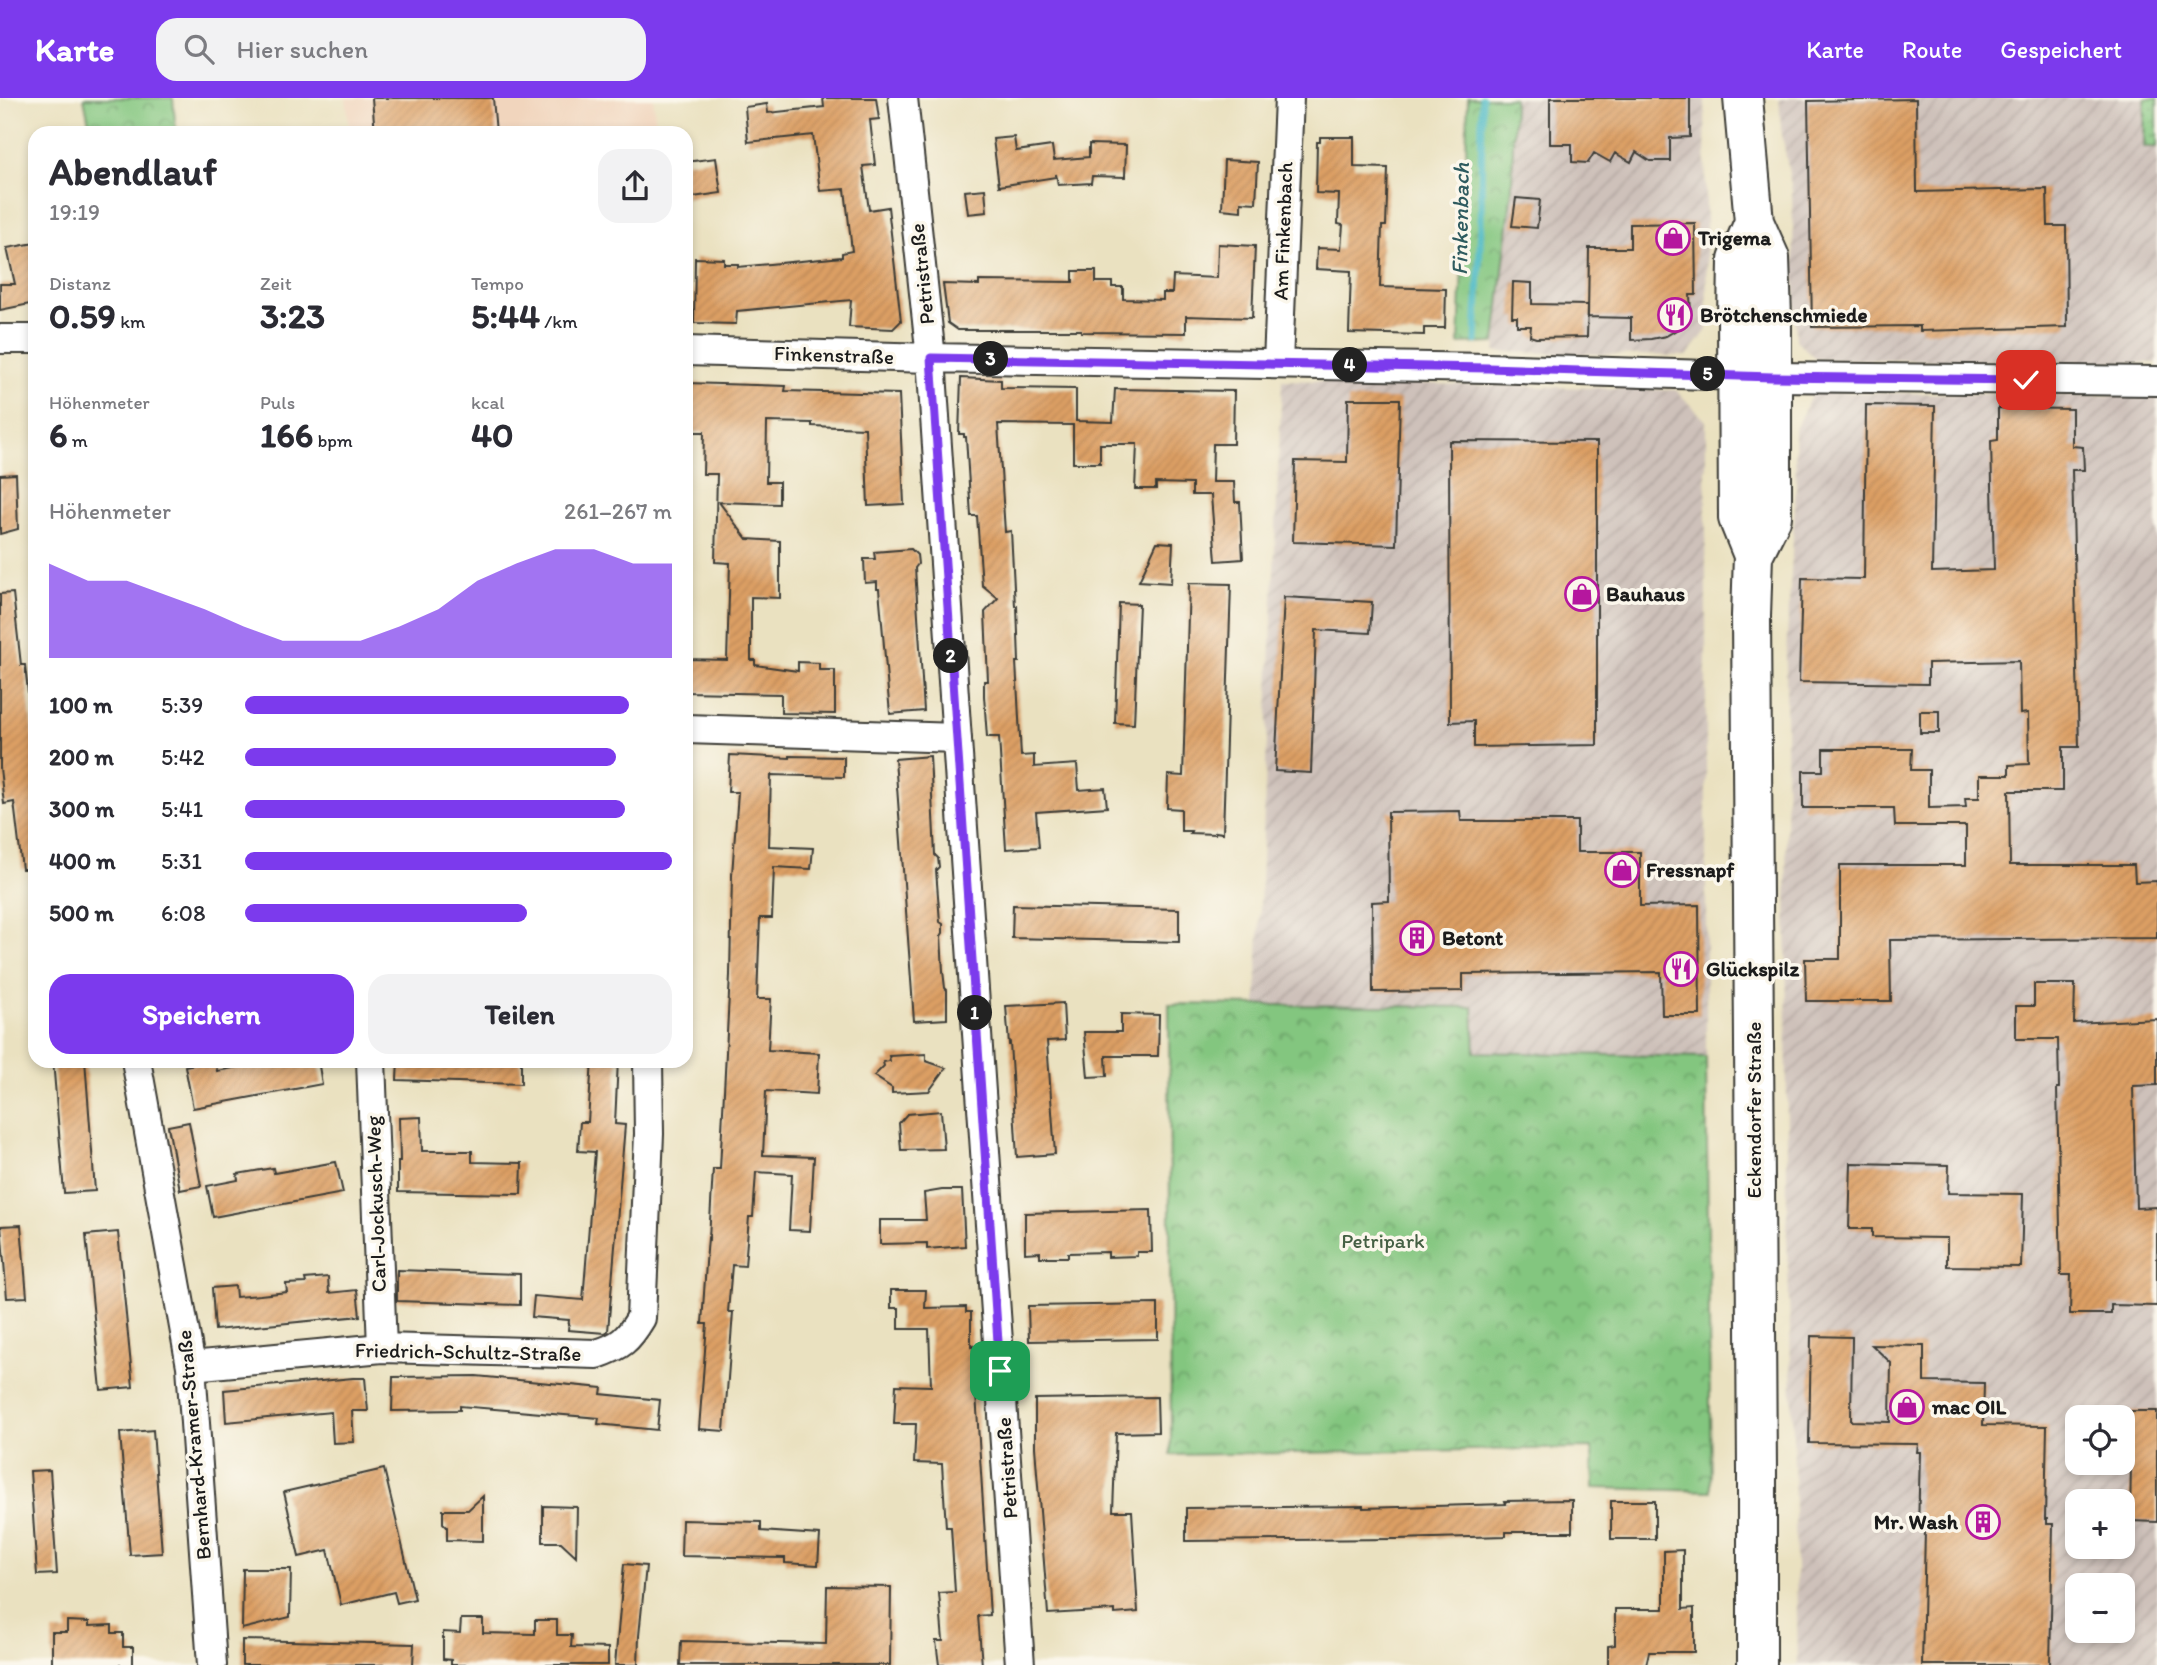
<!DOCTYPE html>
<html lang="de">
<head>
<meta charset="utf-8">
<style>
	body { margin:0; font-family:Itim,sans-serif; background:#f2f2f3; color:#2b2b33; height:100vh; display:flex; flex-direction:column; font-size:26px; white-space:nowrap }
	* { box-sizing:border-box; margin:0 }
	p { font-size:23px; color:#7c7c81 }
	.icon { flex:none; width:38px; height:38px; fill:none; stroke:currentColor; stroke-width:2; stroke-linecap:round; stroke-linejoin:round }
	.map { position:relative; flex:1; overflow:hidden }
	.sheet { position:absolute; left:28px; top:28px; width:665px; height:942px; display:flex; flex-direction:column; background:#fff; border-radius:21px; box-shadow:0 4px 10px #0003 }
	.sheet>* { flex:none }
	.tools { position:absolute; left:2065px; top:1307px; display:grid; gap:14px }
	.tools a { display:grid; place-items:center; width:70px; height:70px; border-radius:14px; background:#fff; box-shadow:0 4px 10px #0003; font-size:35px }
	.pin { position:absolute; display:grid; place-items:center; width:60px; height:60px; color:#fff; margin:-30px; border-radius:14px; box-shadow:0 4px 10px #0006 }
	.km { position:absolute; width:35px; height:35px; margin:-18px; border-radius:50%; background:#222; color:#fff; font-size:19px; line-height:35px; text-align:center }
	.round { display:grid; place-items:center; flex:none; width:74px; height:74px; border-radius:21px; background:#f2f2f3 }
	.head { display:flex; align-items:center; justify-content:space-between; height:119px; padding:0 21px }
	h1 { font-size:38px; font-weight:700; line-height:52px }
	.stats { display:grid; grid-template-columns:repeat(3,1fr); gap:10px; height:119px; padding:7px 21px }
	.stats div { display:grid; align-content:center }
	.stats b { font-size:35px; font-weight:700 }
	.stats small { font-size:19px; font-weight:400 }
	.stats p { font-size:19px }
	.chart { height:196px; padding:14px 21px }
	.chart p { display:flex; justify-content:space-between }
	.chart svg { width:100%; height:126px; margin-top:7px; fill:#7c3aed; opacity:.7 }
	.cta { display:flex; gap:14px; margin-top:auto; padding:14px 21px }
	.cta a { flex:1; height:80px; border-radius:21px; background:#7c3aed; color:#fff; font-size:28px; font-weight:700; line-height:80px; text-align:center }
	.cta a+a { background:#f2f2f3; color:#2b2b33 }
	ul { padding:0 21px; list-style:none; font-size:23px }
	li { display:grid; grid-template-columns:112px 84px 1fr; align-items:center; height:52px }
	li i { height:18px; border-radius:9px; background:#7c3aed }
	header { display:flex; align-items:center; gap:42px; box-sizing:border-box; height:98px; padding:0 35px; background:#7c3aed; color:#fff }
	header strong { font-size:33px }
	nav { display:flex; gap:38px; margin-inline-start:auto; font-size:24px }
	.search { width:490px; height:63px; background:#f2f2f3; display:flex; align-items:center; gap:18px; box-sizing:border-box; padding:0 24px; border-radius:21px; color:#7c7c81; font-size:26px }
	.map>svg:first-child { display:block }
	.built { fill:#f1d5bd }
	.industrial { fill:url(#industrial-furrows); fill-rule:evenodd }
	.grass { fill:url(#grass-dots); stroke:#50714e; stroke-width:2 }
	.park { fill:url(#park-crowns); stroke:#50714e; stroke-width:2 }
	.lines { fill:none; stroke-linecap:round; stroke-linejoin:round }
	.stream { stroke:#4bb9c4; stroke-width:7 }
	.building { fill:url(#building-hatch) }
	.street-casing { stroke:#3b3a35; stroke-width:32 }
	.secondary-casing { stroke:#3b3a35; stroke-width:42 }
	.street { stroke:#fff; stroke-width:28 }
	.secondary { stroke:#fff; stroke-width:38 }
	.route-casing { stroke:#fff; stroke-width:14 }
	.route { stroke:#7c3aed; stroke-width:9 }
	.labels { text-anchor:middle; stroke-width:7; stroke-linejoin:round; paint-order:stroke }
	.street-label { font-size:21px; fill:#1c1c1c; stroke:#fbf7ec }
	.poi-label { font-size:21px; font-weight:bold; fill:#1c1c1c; stroke:#fbf7ec; text-anchor:start }
	.park-label { font-size:21px; fill:#456044; stroke:#fbf7ec }
	.water-label { font-size:23px; font-style:italic; fill:#2f5b5f; stroke:#fbf7ec }
</style>
</head>
<body>
<header>
<strong>Karte</strong>
<div class="search"><svg class="icon" aria-label="search" viewBox="0 0 24 24"><circle cx="10" cy="10" r="6"/><path d="M15 15l6 6"/></svg>Hier suchen</div>
<nav><a>Karte</a><a>Route</a><a>Gespeichert</a></nav>
</header>
<div class="map">
<svg width="2157" height="1567" viewBox="0 0 2157 1567">
	<defs>
		<pattern id="industrial-furrows" width="10" height="10" patternUnits="userSpaceOnUse" patternTransform="scale(1.75)"><rect width="10" height="10" fill="#cec1ba"/><path d="M-1 1l2-2M0 10L10 0M9 11l2-2" fill="none" stroke="#b0a59f"/></pattern>
		<pattern id="grass-dots" width="8" height="8" patternUnits="userSpaceOnUse" patternTransform="scale(1.75)"><rect width="8" height="8" fill="#83c67f"/><path d="M2 2h.1M6 6h.1" fill="none" stroke="#6aa067" stroke-width="1.8" stroke-linecap="round"/></pattern>
		<pattern id="park-crowns" width="20" height="18" patternUnits="userSpaceOnUse" patternTransform="scale(1.75)"><rect width="20" height="18" fill="#83c67f"/><path d="M2 6a3 3 0 1 1 6 0M12 15a3 3 0 1 1 6 0" fill="none" stroke="#6aa067"/></pattern>
		<pattern id="building-hatch" width="6" height="6" patternUnits="userSpaceOnUse" patternTransform="scale(1.75)"><rect width="6" height="6" fill="#dc9f64"/><path d="M-1 1l2-2M0 6l6-6M5 7l2-2" fill="none" stroke="#bc8856"/></pattern>
	</defs>
	<rect width="100%" height="100%" fill="#fbf7ec"/>
	<filter id="ink" filterUnits="userSpaceOnUse"><feTurbulence type="fractalNoise" baseFrequency=".0143" numOctaves="2"/><feDisplacementMap in="SourceGraphic" scale="14" xChannelSelector="R" yChannelSelector="G"/><feConvolveMatrix kernelMatrix="1 2 1 2 8 2 1 2 1" color-interpolation-filters="sRGB"/></filter>
	<filter id="wash" filterUnits="userSpaceOnUse"><feTurbulence type="fractalNoise" baseFrequency=".00686" numOctaves="4" result="noise"/><feDisplacementMap in="SourceGraphic" scale="28" xChannelSelector="R" yChannelSelector="G"/><feGaussianBlur stdDeviation="1.57" result="paint"/><feColorMatrix in="noise" values="0 0 0 0 0 0 0 0 0 0 0 0 0 0 0 0 0 1.4 0 .05"/><feComposite in="paint" operator="in"/></filter>
	<g filter="url(#wash)">
		<rect width="100%" height="100%" fill="#eae1c0"/>
		<path class="built" d="M346 0H653L657 35H350Z"/>
		<path class="industrial" d="M1514 0H1705L1707 232 1687 258 1495 254 1512 89Z
			M1779 0H2145V49H2157V265L1816 261 1796 242 1792 93 1781 30Z
			M1282 282 1676 292 1706 323V959L1474 954 1473 909 1256 906Z
			M1813 294 2157 298V1567H1798L1794 1367 1787 1135 1786 556 1796 391 1795 331ZM2077 1320H2123V1365H2077ZM2077 1404H2123V1449H2077ZM2077 1488H2123V1533H2077Z"/>
		<path class="grass" d="M2145 0H2157V49H2144Z"/>
		<path class="park" d="M84 0H173L176 35H91Z
			M1468 0H1514L1512 89 1495 245 1459 246Z
			M1169 906 1473 909 1475 954 1706 959 1711 1393 1593 1390 1592 1350 1171 1357Z"/>
		<g class="lines">
			<path class="stream" d="M1476 243 1481 125 1482 0"/>
		</g>
		<g id="blocks">
			<path class="building" d="M372 0H493L496 35H375Z
				M823 0H876L879 21 870 22 875 67 863 68 869 112 888 109 901 223 893 231 849 229 851 202 737 213 736 226 694 225 695 160 724 161V166H738V169L842 159V155L852 153 845 91 820 93 813 37 748 44 745 9 767 6 768 15 824 9Z
				M1550 0H1690V39L1670 40V63H1650L1636 54 1631 64 1615 55 1610 64 1594 55 1588 65 1572 64V46H1550Z
				M1916 1 1917 94 2047 91 2048 128H2066L2067 229 1920 233V228L1812 229 1808 3Z
				M1014 39 1016 53 1052 48 1054 62 1089 59V46L1126 47 1125 79 1092 78 1091 85 1058 87 1056 76V79L999 88 993 41Z
				M1320 39H1354V69L1388 70 1386 128H1382L1380 189 1446 191 1445 230H1424V237L1349 235 1351 173 1316 171 1317 150 1341 151 1343 127 1338 126 1339 96 1316 95 1317 44H1320Z
				M716 60 721 95 686 100V64Z
				M1224 62 1258 64 1256 105 1241 104V113L1222 111Z
				M985 91 987 114 968 116 965 93Z
				M1516 100 1540 102 1537 130 1512 128Z
				M1695 125 1696 197H1690L1691 216 1678 231 1666 238 1651 241 1631 242V220L1588 219 1589 150H1630V126Z
				M35 145V205L0 212V186H15L7 150Z
				M1218 146 1255 148 1252 220 1186 218V235L1081 234V232H958L948 225 943 186 979 187V183L1073 184V173H1096V184H1112V189H1123V201L1163 202V195H1172L1173 178 1217 180Z
				M1513 184 1532 185V206L1588 207 1587 239 1536 240 1530 238 1531 228H1517V219H1512Z
				M961 280 1001 282V290L1076 291V323L1113 324 1115 291 1234 293 1233 346H1213L1212 384H1234L1235 404H1240L1243 461 1216 463 1211 397H1192V386L1156 385V391H1135L1137 346H1100V365H1073V327L998 326 1005 434 1011 433 1015 508H1017L1019 564H1016L1021 658 1034 657V669L1077 666 1079 692 1105 690 1107 709 1036 714 1039 749 1006 751 999 639H987L984 598V583H988L985 514 998 500 982 487 977 418H971L966 339H964V336H959Z
				M686 285 786 288 785 293 899 296 904 406 868 408 865 330 812 328V325L767 324 766 384H779V406L719 404 747 441 780 443V500L751 499V562H755V567L798 573V564L819 565V572H835V616L781 615V596L686 594V561L727 562 730 465 715 464 717 376H703L704 334H686Z
				M1348 301H1400L1396 447 1293 444 1295 363 1347 364Z
				M1866 307 1935 308 1932 474 1994 472 1991 343 1998 342V310L2072 311V348L2083 349 2084 372H2072L2079 649H2063V693H2009L2010 767H2134L2135 784 2157 783V840L1890 842 1891 903H1806L1805 861H1840V767H1966V728H1895L1894 710H1803V673H1823V651H1912L1911 672H1929V710L1966 709 1965 700H1979V677H2009V667L2029 666 2028 615 2020 616 2019 563 1928 565V586L1799 584 1802 480 1864 481Z
				M1449 343 1597 344V647L1474 649V623L1450 624Z
				M16 376 18 431 0 436V377Z
				M1157 444 1173 445 1171 485 1139 483Z
				M911 451 917 457 918 466 915 470 924 613 890 616 879 491H877V484L865 485 864 461H875L874 454Z
				M1189 485 1231 486 1223 735 1215 734V736L1190 735 1191 733H1181V711L1167 710 1168 677 1183 678Z
				M13 495 21 567H25L35 657V771H22L14 704 4 706 0 670V496Z
				M1284 499 1372 504 1370 535 1316 532 1311 675 1275 673Z
				M1119 505 1139 506 1134 626 1115 625Z
				M1920 613H1939V635H1920Z
				M730 657 790 660V658L844 659V679L771 677 769 748 813 750 811 771 774 769 772 820H760L757 901H771L768 952 819 955 817 996 766 993 763 1057 814 1059 810 1133 789 1132 792 1076 756 1074 753 1119H749L745 1168 732 1167 728 1214H733L724 1333 699 1331 707 1226H702L706 1165 708 1140 709 1141 713 1071H720L730 877 732 777 738 694H728Z
				M930 658 935 757 938 760 939 769 936 772 940 824 943 826V835L941 838 943 873 945 890 947 892V921L914 923 895 661Z
				M1460 713 1461 723H1577V754H1640V808L1699 807 1700 917H1662L1661 874 1463 876V893L1373 894 1372 804 1389 803 1388 714Z
				M1013 807 1179 811V844L1012 840Z
				M2034 886H2075L2074 925 2157 921V987L2133 988 2136 1110 2157 1109V1208L2111 1207V1216H2070L2071 1177H2061L2057 990H2059L2058 941H2016V908H2034Z
				M1063 905 1065 942 1047 943 1055 1056 1017 1059 1010 945 1009 946 1006 908Z
				M1121 916 1159 917 1158 958H1106L1107 978 1088 979 1084 934H1121Z
				M926 956V963L946 970 929 993 892 995V990L874 978 884 968 883 964 890 963 889 958Z
				M53 962H85L95 1093 64 1095Z
				M215 962 217 973 274 962H318L322 986 193 1010 185 968Z
				M398 962H521V986L397 982Z
				M592 962H618L615 1026 625 1027 608 1233 605 1235 568 1232 569 1222 532 1219 534 1198 583 1202 595 1054 578 1053 580 1024H588Z
				M941 1013 944 1051 901 1052 899 1025 907 1016Z
				M421 1019 422 1053H472V1064L522 1065 521 1096 398 1094V1063H400L399 1020Z
				M189 1024 201 1088 180 1092 168 1028Z
				M336 1064 343 1095 213 1119 207 1088 238 1082 237 1076 273 1070 274 1075Z
				M1851 1065 1949 1067 1948 1095 2023 1096 2021 1169 1947 1168V1140L1872 1139V1131H1849Z
				M942 1092H962L965 1148 927 1151V1145L880 1146V1122H926L924 1095Z
				M1151 1112 1152 1154H1137V1158L1108 1159V1154L1068 1155V1159H1040V1154L1025 1155V1115Z
				M21 1127 27 1199 7 1200 1 1128Z
				M118 1134 133 1289 101 1292 86 1137Z
				M397 1172 520 1176V1207L397 1203Z
				M328 1179 329 1195 357 1192 360 1218 215 1232 212 1190 235 1188 236 1199 260 1197 287 1194 286 1186 306 1185 305 1181Z
				M891 1192H926L925 1210 966 1209V1214H971V1249L973 1248 990 1517 978 1518 982 1567H939L936 1543H943L939 1495 955 1494 951 1429H946L942 1366 914 1365 916 1326H894L896 1287 931 1288 929 1231H899V1210H891Z
				M1158 1206V1241L1029 1243 1028 1208Z
				M1811 1238 1852 1239 1851 1323 1890 1324 1891 1265 1872 1247 1924 1248V1284L1984 1285 1983 1327 2047 1328 2045 1421H2047V1426H2053L2050 1567H1922L1925 1432H1918L1920 1354H1917L1918 1346 1809 1345Z
				M476 1278 602 1290 601 1296 660 1302 657 1332 598 1326 599 1320 460 1308V1312L392 1313 393 1279Z
				M353 1280H365L368 1313H352L354 1344 333 1345 331 1314 226 1324 224 1292Z
				M1157 1299 1158 1334 1116 1335 1113 1413H1132L1138 1514 1115 1516V1512L1048 1516 1035 1349V1301Z
				M2123 1313H2157V1424L2130 1423 2131 1364H2123Z
				M153 1332 162 1455 130 1457 120 1335Z
				M384 1371 415 1501 397 1505 394 1494 341 1507 328 1452 299 1459 284 1394Z
				M50 1372 57 1476 37 1477 30 1373Z
				M483 1398V1443L447 1442V1429L443 1425V1412H468Z
				M1572 1402V1434H1506V1438L1396 1441 1186 1443V1410L1363 1408V1410L1506 1406 1505 1403Z
				M1611 1403H1655V1441H1611Z
				M543 1408 577 1409 576 1458 561 1444H543Z
				M682 1422 761 1424V1433L820 1437 818 1467 785 1465V1460L681 1458Z
				M1683 1452V1511L1694 1510V1554H1649L1646 1567H1608V1548L1615 1547V1511H1664V1453Z
				M624 1466 646 1468 639 1538 638 1567H615Z
				M243 1471H291L290 1519 242 1531Z
				M827 1488 891 1489 890 1567H680L681 1543 826 1546Z
				M461 1521H483V1535L535 1536V1522H557V1537H572L571 1549 608 1550V1567H451V1562L443 1561V1534L460 1535Z
				M67 1523 89 1524V1528L112 1527V1535H123V1549H133V1567H52V1534H67Z
				M242 1542 414 1546 413 1567H242Z"/>
		</g>
	</g>
	<g filter="url(#ink)">
		<use href="#blocks" fill-opacity="0" stroke="#3b3a35" stroke-width="2"/>
		<g class="lines">
			<g class="street-casing">
				<path id="street" d="M903 0 931 260 1020 1567
					M0 241H35
					M686 253 931 260 1488 270 1772 279 2157 283
					M1278 265 1289 0
					M686 631 957 640
					M136 962 191 1268 212 1567
					M371 962 382 1250
					M191 1268 382 1250 597 1256C621 1248 628 1242 641 1220L649 1036 648 962"/>
			</g>
			<g class="secondary-casing">
				<path id="secondary" d="M1743 0 1754 124 1770 160 1772 220V419L1753 457
					M1754 124 1738 162 1737 220 1738 420 1753 457 1751 518 1757 1372V1567"/>
			</g>
			<use href="#street" class="street"/>
			<use href="#secondary" class="secondary"/>
		</g>
	</g>
	<g class="lines" filter="url(#ink)">
		<g class="route-casing">
			<path id="route" d="M1000 1273 931 260 1488 270 1772 279 2026 282"/>
		</g>
		<use href="#route" class="route"/>
	</g>
	<defs>
		<g id="shop-ring" transform="scale(1.75)"><circle r="9.5" fill="#fbf7ec" stroke="#b5179e" stroke-width="1.5"/><path d="M-5-2.5h2.3a2.7 3.5 0 0 1 5.4 0H5L5.5 6h-11ZM-1.5-2.5h3a1.5 2.3 0 0 0-3 0Z" fill="#b5179e"/></g>
		<g id="restaurant-ring" transform="scale(1.75)"><circle r="9.5" fill="#fbf7ec" stroke="#b5179e" stroke-width="1.5"/><path d="M-5-6h1v4h1v-4h1v4h1v-4h1v5L-1.5 .5V6h-2V.5L-5-1ZM5-6V6H3V1.5H1.5Q1.5-4 5-6Z" fill="#b5179e"/></g>
		<g id="building-ring" transform="scale(1.75)"><circle r="9.5" fill="#fbf7ec" stroke="#b5179e" stroke-width="1.5"/><path d="M-4-6H4V6H1V3H-1V6H-4ZM-2.5-4.3h1.7v1.8h-1.7ZM.8-4.3h1.7v1.8H.8ZM-2.5-1h1.7V.8h-1.7ZM.8-1h1.7V.8H.8Z" fill="#b5179e"/></g>
	</defs>
	<g fill-rule="evenodd">
		<use href="#shop-ring" x="1673" y="140"/>
		<use href="#restaurant-ring" x="1675" y="217"/>
		<use href="#shop-ring" x="1582" y="496"/>
		<use href="#shop-ring" x="1622" y="772"/>
		<use href="#building-ring" x="1417" y="840"/>
		<use href="#restaurant-ring" x="1681" y="871"/>
		<use href="#shop-ring" x="1907" y="1309"/>
		<use href="#building-ring" x="1983" y="1424"/>
	</g>
	<g class="labels">
		<g class="street-label">
			<text transform="translate(1283 133) rotate(-88)" y="7">Am Finkenbach</text>
			<text transform="translate(922 176) rotate(-96)" y="7">Petristraße</text>
			<text transform="translate(834 257) rotate(2)" y="7">Finkenstraße</text>
			<text transform="translate(1754 1012) rotate(-90)" y="7">Eckendorfer Straße</text>
			<text transform="translate(376 1106) rotate(-92)" y="7">Carl-Jockusch-Weg</text>
			<text transform="translate(468 1254) rotate(1)" y="7">Friedrich-Schultz-Straße</text>
			<text transform="translate(194 1347) rotate(-95)" y="7">Bernhard-Kramer-Straße</text>
			<text transform="translate(1007 1370) rotate(-94)" y="7">Petristraße</text>
		</g>
		<g class="poi-label">
			<text x="1698" y="147">Trigema</text>
			<text x="1700" y="224">Brötchenschmiede</text>
			<text x="1606" y="503">Bauhaus</text>
			<text x="1646" y="779">Fressnapf</text>
			<text x="1442" y="847">Betont</text>
			<text x="1706" y="878">Glückspilz</text>
			<text x="1932" y="1316">mac OIL</text>
			<text x="1958" y="1431" text-anchor="end">Mr. Wash</text>
		</g>
		<g class="park-label">
			<text x="1383" y="1150">Petripark</text>
		</g>
		<g class="water-label">
			<text transform="translate(1460 121) rotate(-89)" y="8">Finkenbach</text>
		</g>
	</g>
</svg>
<div class="tools">
<a><svg class="icon" aria-label="locate" viewBox="0 0 24 24"><circle cx="12" cy="12" r="6"/><path d="M12 2v4M12 18v4M2 12h4M18 12h4"/></svg></a>
<a>+</a>
<a>−</a>
</div>
<div class="pin" style="left:1000px;top:1273px;background:#1e9e55"><svg class="icon" aria-label="arrive" viewBox="0 0 24 24"><path d="M6 21V4h12l-3 4 3 4H6"/></svg></div>
<div class="pin" style="left:2026px;top:282px;background:#d93025"><svg class="icon" aria-label="check" viewBox="0 0 24 24"><path d="M5 12l5 5 9-10"/></svg></div>
<b class="km" style="left:975px;top:915px">1</b>
<b class="km" style="left:951px;top:558px">2</b>
<b class="km" style="left:991px;top:261px">3</b>
<b class="km" style="left:1350px;top:267px">4</b>
<b class="km" style="left:1708px;top:276px">5</b>
<section class="sheet">
<div class="head"><div><h1>Abendlauf</h1><p>19:19</p></div><a class="round"><svg class="icon" aria-label="share" viewBox="0 0 24 24"><path d="M12 15V3M7 8l5-5 5 5M5 13v7h14v-7"/></svg></a></div>
<div class="stats">
<div><p>Distanz</p><b>0.59<small> km</small></b></div>
<div><p>Zeit</p><b>3:23</b></div>
<div><p>Tempo</p><b>5:44<small> /km</small></b></div>
</div>
<div class="stats">
<div><p>Höhenmeter</p><b>6<small> m</small></b></div>
<div><p>Puls</p><b>166<small> bpm</small></b></div>
<div><p>kcal</p><b>40</b></div>
</div>
<div class="chart"><p><span>Höhenmeter</span>261–267 m</p>
<svg viewBox="0 0 160 44" preserveAspectRatio="none"><path d="M0 44V11L10 17L20 17L30 22L40 27L50 33L60 38L70 38L80 38L90 33L100 27L110 17L120 11L130 6L140 6L150 11L160 11V44z"/></svg>
</div>
<ul>
<li><b>100 m</b>5:39<i style="width:90%"></i></li>
<li><b>200 m</b>5:42<i style="width:87%"></i></li>
<li><b>300 m</b>5:41<i style="width:89%"></i></li>
<li><b>400 m</b>5:31<i style="width:100%"></i></li>
<li><b>500 m</b>6:08<i style="width:66%"></i></li>
</ul>
<div class="cta"><a>Speichern</a><a>Teilen</a></div>
</section>
</div>
</body>
</html>
